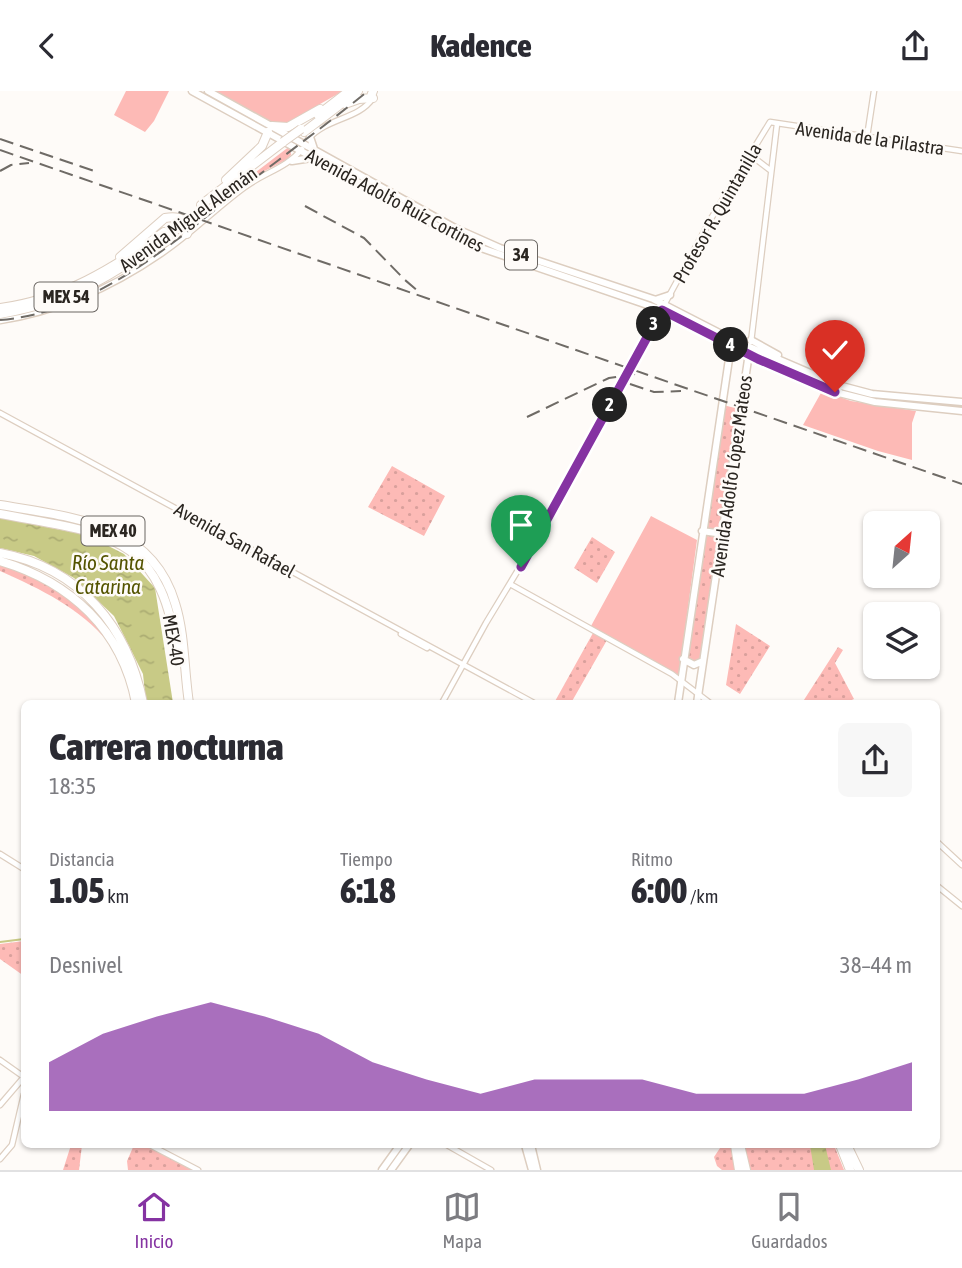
<!DOCTYPE html>
<html lang="es">
<head>
<meta charset="utf-8">
<style>
	body { margin:0; font-family:"Asap Condensed",sans-serif; background:#f7f7f7; color:#2b2b33; height:100vh; display:flex; flex-direction:column; font-size:26px; white-space:nowrap }
	* { box-sizing:border-box; margin:0 }
	p { font-size:23px; color:#7c7c81 }
	.icon { flex:none; width:38px; height:38px; fill:none; stroke:currentColor; stroke-width:2; stroke-linecap:round; stroke-linejoin:round }
	.map { position:relative; flex:1; overflow:hidden }
	.side { position:absolute; left:21px; top:609px; width:919px; height:448px; display:flex; flex-direction:column; background:#fff; border-radius:10px; box-shadow:0 2px 5px #0004 }
	.side>* { flex:none }
	.needle { width:46px; rotate:27deg }
	.fabs { position:absolute; left:863px; top:420px; display:grid; gap:14px }
	.fabs a { display:grid; place-items:center; width:77px; height:77px; border-radius:10px; background:#fff; box-shadow:0 2px 5px #0004; font-size:35px }
	.pin { position:absolute; display:grid; place-items:center; width:60px; height:60px; color:#fff; margin:-72px -30px; border-radius:50% 50% 50% 0; rotate:-45deg; box-shadow:0 0 7px #0007 }
	.pin .icon { rotate:45deg }
	.km { position:absolute; width:35px; height:35px; margin:-18px; border-radius:50%; background:#222; color:#fff; font-size:19px; line-height:35px; text-align:center }
	.round { display:grid; place-items:center; flex:none; width:74px; height:74px; border-radius:10px; background:#f7f7f7 }
	.headline { display:flex; align-items:center; justify-content:space-between; height:119px; padding:0 28px }
	h1 { font-size:38px; font-weight:800; line-height:52px }
	.metrics { display:grid; grid-template-columns:repeat(3,1fr); gap:10px; height:119px; padding:7px 28px }
	.metrics div { display:grid; align-content:center }
	.metrics b { font-size:35px; font-weight:800 }
	.metrics small { font-size:19px; font-weight:400 }
	.metrics p { font-size:19px }
	.chart { height:196px; padding:14px 28px }
	.chart p { display:flex; justify-content:space-between }
	.chart svg { width:100%; height:126px; margin-top:7px; fill:#8533a2; opacity:.7 }
	header { display:flex; justify-content:space-between; align-items:center; height:91px; padding:0 28px; background:#fff; font-size:32px; font-weight:800 }
	.menu { display:flex; justify-content:space-around; align-items:center; height:98px; border-top:2px solid #e1e1e2; background:#fff; font-size:19px; color:#7c7c81 }
	.menu a { display:grid; justify-items:center; gap:4px }
	.menu .selected { color:#8533a2 }
	.map>svg:first-child { display:block }
	.grass { fill:#fdbab6 }
	.park { fill:url(#park-dots) }
	.water { fill:url(#water-ripples) }
	.lines { fill:none; stroke-linecap:round; stroke-linejoin:round }
	.stream { stroke:#c8ca86; stroke-width:2 }
	.minor-casing { stroke:#ddcec0; stroke-width:7 }
	.major-casing { stroke:#ddcec0; stroke-width:9 }
	.highway-casing { stroke:#ddcec0; stroke-width:10 }
	.minor { stroke:#fff; stroke-width:4.5 }
	.major { stroke:#fff; stroke-width:6 }
	.highway { stroke:#fff; stroke-width:8 }
	.rail { stroke:#6f6b66; stroke-width:2; stroke-dasharray:14 7; stroke-linecap:butt }
	.highway-bridge-casing { stroke:#ddcec0; stroke-width:10; stroke-linecap:butt }
	.highway-bridge { stroke:#fff; stroke-width:8 }
	.route-casing { stroke:#fff; stroke-width:14 }
	.route { stroke:#8533a2; stroke-width:9 }
	.labels { text-anchor:middle; stroke-width:5; stroke-linejoin:round; paint-order:stroke }
	.shield { fill:#fefbf8; stroke:#6a6662; stroke-width:2 }
	.shield-label { font-size:18px; font-weight:bold; fill:#2b2621 }
	.street-label { font-size:19px; fill:#2b2621; stroke:#fefbf8 }
	.water-label { font-size:21px; font-style:italic; fill:#545400; stroke:#fefbf8 }
</style>
</head>
<body>
<header><svg class="icon" aria-label="back" viewBox="0 0 24 24"><path d="M15 5l-7 7 7 7"/></svg>Kadence<svg class="icon" aria-label="share" viewBox="0 0 24 24"><path d="M12 15V3M7 8l5-5 5 5M5 13v7h14v-7"/></svg></header>
<div class="map">
<svg width="962" height="1079" viewBox="0 0 962 1079">
	<defs>
		<pattern id="park-dots" width="8" height="8" patternUnits="userSpaceOnUse" patternTransform="scale(1.75)"><rect width="8" height="8" fill="#fdbab6"/><path d="M2 2h.1M6 6h.1" fill="none" stroke="#d9a09c" stroke-width="1.8" stroke-linecap="round"/></pattern>
		<pattern id="water-ripples" width="26" height="14" patternUnits="userSpaceOnUse" patternTransform="scale(1.75)"><rect width="26" height="14" fill="#c8ca86"/><path d="M2 4q2-2 4 0t4 0M15 11q2-2 4 0t4 0" fill="none" stroke="#acad73"/></pattern>
	</defs>
	<rect width="100%" height="100%" fill="#fefbf8"/>
	<path class="grass" d="M126 0H169L154 30 145 41 114 24Z
		M213 0H343L283 34H277Z
		M290 55 291 64 286 69 255 85 207 123 205 120Z
		M822 300 851 310 916 320 912 332V369L878 360 803 334Z
		M651 425 697 449 679 584 591 535Z"/>
	<path class="park" d="M723 314 739 318 720 441 705 438Z
		M392 375 445 405 424 445 368 416Z
		M704 443 720 445 702 566 693 572 687 568Z
		M592 446 615 461 597 492 574 477Z
		M0 470 21 477 88 521 109 552C79 516 42 499 0 480Z
		M736 533 770 555 740 603 726 594Z
		M593 542 607 549 571 612H554Z
		M838 556 843 559 835 572 854 608 845 612H802Z
		M24 850V885L0 868V853Z
		M71 1054H82L79 1079H63Z
		M134 1054H147L195 1079H128L127 1070Z
		M722 1054H834L844 1079H722L717 1075 714 1066Z"/>
	<path class="water" d="M0 427 87 444 124 463 155 497 173 612H146L143 583 114 525 74 487 34 465 0 457Z
		M810 1054H825L831 1079H814Z"/>
	<g class="lines">
		<path class="stream" d="M0 851 24 848"/>
		<g class="minor-casing">
			<path id="minor" d="M867 46 874 0
				M308 48C328 26 358 29 373 7
				M749 63 770 79
				M0 230C58 221 113 196 161 163 191 143 216 117 245 96 263 82 287 77 302 58
				M751 251 777 33
				M0 322 534 612
				M510 493 672 583 710 612
				M401 543 427 557
				M442 612 486 532 535 451 712 126 770 31 962 60
				M936 750 962 774
				M0 763 24 778
				M936 794 962 815
				M0 969 24 986
				M0 1014 24 986
				M150 1054 198 1079
				M447 1054 491 1079
				M0 1068 12 1054 24 1003"/>
		</g>
		<g class="major-casing">
			<path id="major" d="M192 0 450 142 481 157 662 219 758 268 835 301 875 311 962 320
				M208 0 455 137 500 157 653 208 731 248 838 294 872 303 962 311
				M310 46 314 58
				M292 70 311 67
				M655 209 670 204
				M751 249 778 264
				M702 440 723 443
				M683 568 694 574 703 570
				M678 612 729 268 739 257
				M697 612 749 262
				M525 1054 532 1079
				M531 1054 537 1079
				M382 1079 400 1054
				M391 1079 409 1054"/>
		</g>
		<g class="highway-casing">
			<path id="highway" d="M345 13 359 8 373 7 371 5 373 0
				M318 24 349 0
				M272 35 288 36 320 18
				M304 41 358 0
				M226 89 262 55 268 41
				M201 114 283 51
				M120 166 165 127C176 125 185 126 189 137L187 143
				M0 217C62 209 114 177 164 141
				M0 223C77 210 123 178 184 133
				M0 414C70 426 151 431 175 512 185 543 184 580 189 612
				M0 423C104 443 162 440 177 564
				M0 462C80 477 128 536 143 612
				M0 470C71 491 122 539 136 612
				M735 1054 739 1079
				M740 1054 746 1079
				M840 1054 850 1079
				M847 1054 859 1079"/>
		</g>
		<use href="#minor" class="minor"/>
		<use href="#major" class="major"/>
		<use href="#highway" class="highway"/>
		<path class="rail" d="M0 48 97 81
			M0 59 962 393
			M0 80 11 74 29 72
			M305 115 364 147 405 189 418 200
			M0 229C96 221 169 155 241 98 283 65 326 34 368 0
			M630 293 654 301 681 300
			M527 326 609 287 635 283"/>
		<g class="highway-bridge-casing">
			<path id="highway-bridge" d="M283 51 301 38
				M184 133 206 117"/>
		</g>
		<use href="#highway-bridge" class="highway-bridge"/>
	</g>
	<g class="lines">
		<g class="route-casing">
			<path id="route" d="M521 476 662 219 758 268 835 301"/>
		</g>
		<use href="#route" class="route"/>
	</g>
	<g class="labels">
		<g class="shield">
			<rect x="505" y="149.5" width="32" height="29" rx="5"/>
			<rect x="34.5" y="191.5" width="63" height="29" rx="5"/>
			<rect x="81.5" y="425.5" width="63" height="29" rx="5"/>
		</g>
		<g class="shield-label">
			<text x="521" y="170">34</text>
			<text x="66" y="212">MEX 54</text>
			<text x="113" y="446">MEX 40</text>
		</g>
		<g class="street-label">
			<text transform="translate(870 47) rotate(8)" y="7">Avenida de la Pilastra</text>
			<text transform="translate(395 109) rotate(28)" y="7">Avenida Adolfo Ruíz Cortines</text>
			<text transform="translate(717 122) rotate(-60)" y="7">Profesor R. Quintanilla</text>
			<text transform="translate(188 128) rotate(-36)" y="7">Avenida Miguel Alemán</text>
			<text transform="translate(731 385) rotate(-82)" y="7">Avenida Adolfo López Mateos</text>
			<text transform="translate(235 449) rotate(29)" y="7">Avenida San Rafael</text>
			<text transform="translate(174 549) rotate(80)" y="7">MEX-40</text>
		</g>
		<g class="water-label">
			<text x="108" y="479">Río Santa<tspan x="108" dy="24">Catarina</tspan></text>
		</g>
	</g>
</svg>
<div class="fabs">
<a><svg class="needle" viewBox="-14 -14 28 28"><path d="M0-13l5 13h-10z" fill="#e53935"/><path d="M0 13l5-13h-10z" fill="#7c7c81"/></svg></a>
<a><svg class="icon" aria-label="layers" viewBox="0 0 24 24"><path d="M12 4l9 5-9 5-9-5zM3 14l9 5 9-5"/></svg></a>
</div>
<div class="pin" style="left:521px;top:476px;background:#1e9e55"><svg class="icon" aria-label="arrive" viewBox="0 0 24 24"><path d="M6 21V4h12l-3 4 3 4H6"/></svg></div>
<div class="pin" style="left:835px;top:301px;background:#d93025"><svg class="icon" aria-label="check" viewBox="0 0 24 24"><path d="M5 12l5 5 9-10"/></svg></div>
<b class="km" style="left:610px;top:314px">2</b>
<b class="km" style="left:654px;top:233px">3</b>
<b class="km" style="left:731px;top:254px">4</b>
<section class="side">
<div class="headline"><div><h1>Carrera nocturna</h1><p>18:35</p></div><a class="round"><svg class="icon" aria-label="share" viewBox="0 0 24 24"><path d="M12 15V3M7 8l5-5 5 5M5 13v7h14v-7"/></svg></a></div>
<div class="metrics">
<div><p>Distancia</p><b>1.05<small> km</small></b></div>
<div><p>Tiempo</p><b>6:18</b></div>
<div><p>Ritmo</p><b>6:00<small> /km</small></b></div>
</div>
<div class="chart"><p><span>Desnivel</span>38–44 m</p>
<svg viewBox="0 0 160 44" preserveAspectRatio="none"><path d="M0 44V27L10 17L20 11L30 6L40 11L50 17L60 27L70 33L80 38L90 33L100 33L110 33L120 38L130 38L140 38L150 33L160 27V44z"/></svg>
</div>
</section>
</div>
<nav class="menu">
<a class="selected"><svg class="icon" aria-label="home" viewBox="0 0 24 24"><path d="M3 11l9-7 9 7M6 9v11h12V9"/></svg>Inicio</a>
<a><svg class="icon" aria-label="map" viewBox="0 0 24 24"><path d="M3 6l6-2 6 2 6-2v14l-6 2-6-2-6 2zM9 4v14M15 6v14"/></svg>Mapa</a>
<a><svg class="icon" aria-label="saved" viewBox="0 0 24 24"><path d="M7 4h10v16l-5-4-5 4z"/></svg>Guardados</a>
</nav>
</body>
</html>
